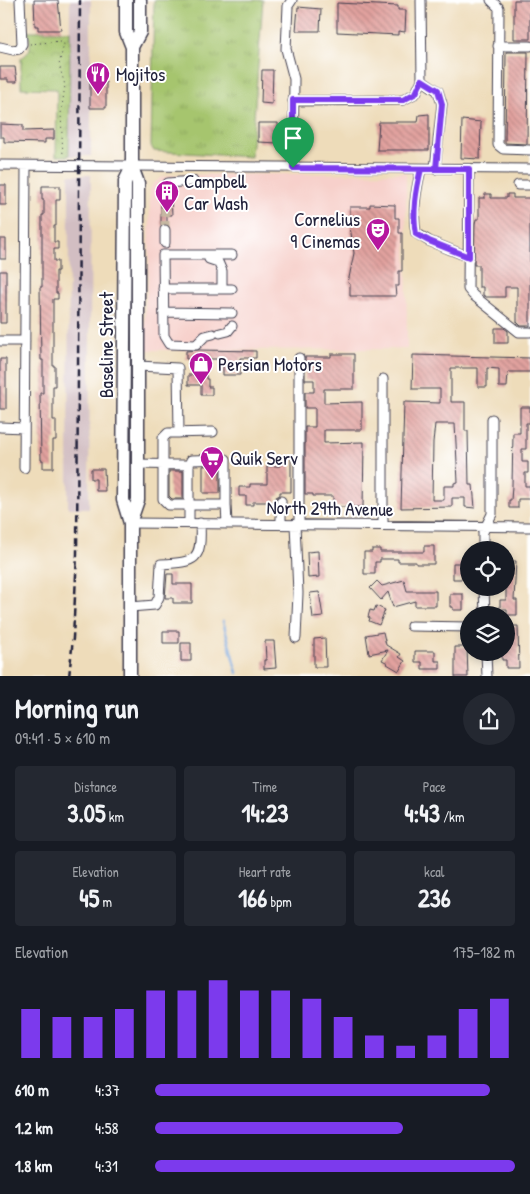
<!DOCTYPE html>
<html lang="en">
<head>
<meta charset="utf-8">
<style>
	body { margin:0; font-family:"Patrick Hand",sans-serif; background:#242831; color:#f1f3f6; height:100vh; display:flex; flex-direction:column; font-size:19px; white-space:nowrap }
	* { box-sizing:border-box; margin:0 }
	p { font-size:16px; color:#9ea1a6 }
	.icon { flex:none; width:28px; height:28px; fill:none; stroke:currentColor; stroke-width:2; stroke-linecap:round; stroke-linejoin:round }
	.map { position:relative; height:676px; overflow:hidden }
	.sheet { display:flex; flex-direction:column; background:#171b24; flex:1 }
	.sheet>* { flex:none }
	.tools { position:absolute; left:460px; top:541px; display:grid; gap:10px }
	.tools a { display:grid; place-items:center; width:55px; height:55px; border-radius:50%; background:#171b24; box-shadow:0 2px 8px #0003; font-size:25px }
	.pin { position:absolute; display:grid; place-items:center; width:42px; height:42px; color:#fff; margin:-51px -21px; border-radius:50% 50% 50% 0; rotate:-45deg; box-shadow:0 0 5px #0007 }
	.pin .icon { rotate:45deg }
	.round { display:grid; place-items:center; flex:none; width:52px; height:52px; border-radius:26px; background:#242831 }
	.overview { display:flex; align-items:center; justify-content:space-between; height:85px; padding:0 15px }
	h1 { font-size:28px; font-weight:700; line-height:38px }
	.metrics { display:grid; grid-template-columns:repeat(3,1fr); gap:8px; height:85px; padding:5px 15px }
	.metrics div { display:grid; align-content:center; border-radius:5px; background:#242831; text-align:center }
	.metrics b { font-size:25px; font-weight:700 }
	.metrics small { font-size:14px; font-weight:400 }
	.metrics p { font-size:14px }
	.chart { height:140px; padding:10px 15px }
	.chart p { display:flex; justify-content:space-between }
	.chart svg { width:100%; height:90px; margin-top:5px; stroke:#7c3aed; stroke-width:6 }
	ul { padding:0 15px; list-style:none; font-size:16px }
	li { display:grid; grid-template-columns:80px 60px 1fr; align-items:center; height:38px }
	li i { height:12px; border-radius:6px; background:#7c3aed }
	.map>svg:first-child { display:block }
	.built { fill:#f7d0cb }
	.industrial { fill:#d2bec2 }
	.grass { fill:url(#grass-tufts); stroke:#647454 }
	.park { fill:url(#park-crowns); stroke:#647454 }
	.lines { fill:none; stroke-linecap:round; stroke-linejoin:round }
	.stream { stroke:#73a5de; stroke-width:2.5 }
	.building { fill:url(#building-back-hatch); fill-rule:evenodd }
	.minor-tunnel { stroke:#c5b7a1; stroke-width:9; stroke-dasharray:9 4.5; stroke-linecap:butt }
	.minor-casing { stroke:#413e4e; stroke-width:11 }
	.highway-casing { stroke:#413e4e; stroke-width:15 }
	.path { stroke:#413e4e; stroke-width:1; stroke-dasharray:1 4; stroke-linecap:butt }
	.minor { stroke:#fff; stroke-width:9 }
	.highway { stroke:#fff; stroke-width:12 }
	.rail { stroke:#22223b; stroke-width:2.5; stroke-dasharray:8 4; stroke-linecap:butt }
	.route-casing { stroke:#fff; stroke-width:10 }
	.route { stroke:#7c3aed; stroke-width:6 }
	.labels { text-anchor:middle; stroke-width:4; stroke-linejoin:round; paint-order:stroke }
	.poi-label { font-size:19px; fill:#22223b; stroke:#fff; text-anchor:start }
	.street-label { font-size:19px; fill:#22223b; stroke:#fff }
</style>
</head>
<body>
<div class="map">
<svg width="530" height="677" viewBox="0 0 530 677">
	<defs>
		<pattern id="grass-tufts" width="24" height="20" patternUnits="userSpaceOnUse" patternTransform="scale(1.25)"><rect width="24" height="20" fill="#a6c56e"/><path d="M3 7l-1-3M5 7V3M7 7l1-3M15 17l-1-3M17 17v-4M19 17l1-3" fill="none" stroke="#8fa960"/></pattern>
		<pattern id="park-crowns" width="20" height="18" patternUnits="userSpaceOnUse" patternTransform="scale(1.25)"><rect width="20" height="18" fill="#a6c56e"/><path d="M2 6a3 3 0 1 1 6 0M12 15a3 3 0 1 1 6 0" fill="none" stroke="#8fa960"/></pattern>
		<pattern id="building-back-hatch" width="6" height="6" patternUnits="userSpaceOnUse" patternTransform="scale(1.25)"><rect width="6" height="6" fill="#e2a29f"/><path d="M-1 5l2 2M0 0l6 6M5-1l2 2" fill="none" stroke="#b78483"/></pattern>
	</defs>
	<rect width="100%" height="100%" fill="#fff"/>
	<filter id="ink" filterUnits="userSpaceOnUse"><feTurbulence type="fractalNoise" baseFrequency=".02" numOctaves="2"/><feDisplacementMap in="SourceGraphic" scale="10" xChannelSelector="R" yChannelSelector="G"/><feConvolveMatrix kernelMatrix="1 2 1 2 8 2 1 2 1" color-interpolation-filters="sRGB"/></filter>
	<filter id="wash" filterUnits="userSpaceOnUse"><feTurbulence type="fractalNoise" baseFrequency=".0096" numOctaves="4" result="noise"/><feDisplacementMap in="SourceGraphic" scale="20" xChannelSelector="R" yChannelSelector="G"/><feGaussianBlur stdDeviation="1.12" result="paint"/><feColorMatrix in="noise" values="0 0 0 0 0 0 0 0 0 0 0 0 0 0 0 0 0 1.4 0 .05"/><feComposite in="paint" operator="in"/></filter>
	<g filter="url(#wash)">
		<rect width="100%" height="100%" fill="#eedcba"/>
		<path class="built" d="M406 173 407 349 144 350 145 308 149 269 150 190 153 184 161 178 171 175Z"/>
		<path class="industrial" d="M70 0H91V156H69Z
			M69 175H91L89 508H68Z"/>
		<path class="grass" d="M154 0H263L251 157 154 151 151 146Z"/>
		<path class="park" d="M28 31H70L69 156H56L57 89 21 88V58C34 51 30 43 28 31Z"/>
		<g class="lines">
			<path class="stream" d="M223 621 237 673"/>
		</g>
		<g id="blocks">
			<path class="building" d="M34 0H58L61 30H38V26H35Z
				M514 0H530V39H514Z
				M337 3 398 6V10H406L405 32 398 31V35L337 32Z
				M298 7 321 9 320 31H296Z
				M506 52H528L527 144 505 143Z
				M0 67H15L17 82H8V79H0Z
				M262 70H273L272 104 261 103Z
				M90 82H106V108H90Z
				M429 114V150H377L379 122H418L419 115Z
				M462 120 481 122 480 159 461 158Z
				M258 123H278L279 143 258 142Z
				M0 124 23 125V131L54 130V139H45V143L4 142V137H0Z
				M0 185H6V205H0Z
				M42 186H60V200H56V226H54V242H58V249H54V261H58V271H56V293H58V299H53V366H55V386H53V420H56V440H53V468H43V460H41L40 393H43V360H41L40 287H42V215H44V200H42Z
				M485 194H491V198H507V194H513V198H530V326H521L517 322V287H505V297H486L483 295V287H479V265H474L475 224 476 219H479V198H485Z
				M171 195 172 215H167V224L161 226V200L167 201Z
				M370 204 395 205V218H399V233H402V271H399V286H395L396 296H350V284L348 283 354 253 349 220 350 219V207H370Z
				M0 239H6V259H0Z
				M0 271H6V323H0Z
				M495 328H504L508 331V343H495Z
				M199 350 256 351V358H240V375H223V359H207V364H196V359H186V351Z
				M331 354H354V389H324V403L362 402V430H324V443L364 442 363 507H333V496H313V494H305V427H315V408H305V392H314V380H305V357H331Z
				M413 355 530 358V372H508L507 387H499V369L487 368V387H478V368H451V402H465V431H468L469 485H473L475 508 465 507V498H452V507L401 508 404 402 440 403V389H412ZM435 424H455L458 482 454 483V486H444V500H432L433 442Z
				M0 359H6V409H0Z
				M188 375H206V379H208V387H212V395H201V385H188Z
				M520 407H530V423H526V449H522V462H528V473H525V486H530V499H518V508H509V500H511L512 486 513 433H520Z
				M280 456H291V492H280V495L276 497 275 502H253V505H246V496H239V487H250V484H267V466H280Z
				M220 465V493H203V466Z
				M91 469H104L105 491H96V479H91Z
				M169 471H183V499H172L169 496Z
				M424 546H434V564H416V562H398V559H380V562H375V574H364V552H372V549H380V552H424Z
				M318 551 319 577 308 578 307 552Z
				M506 561H516L514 600H517V615H507V609H500V600H506Z
				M453 563H462V579H453Z
				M167 574H173V584H192V603H173V598H165Z
				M404 580 407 591H436V606H415V601L393 607 388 592 381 600 370 588 377 581 382 586Z
				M319 592 323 617 313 618 310 593Z
				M450 594H463V610H453V607H450Z
				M376 606 385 610 379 625 369 621 370 618 368 617 370 610 374 611Z
				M507 626H518L519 668H506V660H502V652H506Z
				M163 631H179V643H163Z
				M383 632 386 645 401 654 399 657 405 661 399 671 387 664 388 663 382 660 388 650 369 654 366 635Z
				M325 638 326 667H314V639Z
				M265 641H274L276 668 264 669V660H266Z
				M181 643H191V661H181Z
				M455 647H467L468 677H455Z
				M415 651H435V661H440V669H422V662H415Z"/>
		</g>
	</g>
	<g filter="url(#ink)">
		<use href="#blocks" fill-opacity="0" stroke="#413e4e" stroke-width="1"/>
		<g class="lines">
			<path class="minor-tunnel" d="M165 230V195"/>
			<g class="minor-casing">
				<path id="minor" d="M292 0 288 6 286 49 294 79 293 167
					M491 0 499 8 498 145 503 149 530 150
					M498 46H530
					M0 47 13 50 19 49 22 44 20 0
					M422 80 438 91 442 104 435 169
					M293 101 403 100 416 93 422 80 421 0
					M0 165 530 169
					M421 169C416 190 412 212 416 233L429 241 469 257
					M469 169 468 289 473 295 519 332H530
					M518 185H530
					M165 195 166 186 168 183 193 181
					M165 243V230
					M209 259 218 262 222 271V288
					M163 289H232
					M164 312 232 313
					M220 333 228 331 232 326
					M213 334 205 336 196 345 169 344 164 336 163 255H232
					M0 341H25
					M138 366 178 368 179 433
					M383 379V525
					M0 427 24 428
					M138 464 189 465V523
					M189 465 191 460 226 459V505H169L163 499V438L168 433 213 432
					M24 468 26 166
					M281 501V524
					M226 505 227 524
					M130 523 530 527
					M295 524 298 593 296 638
					M299 524V358
					M483 550V532L492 514V419
					M484 588 485 615
					M130 607 155 605 159 597 161 564C196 562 202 561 200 523
					M411 626 469 627
					M486 652 487 677"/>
			</g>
			<g class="highway-casing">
				<path id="highway" d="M126 0V32L132 47V167L138 183V500L130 523
					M132 47 140 32V0
					M130 677V523L123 500 125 181 132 167"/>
			</g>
			<path class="path" d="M30 44 61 41 64 44 59 65 65 85 61 114 63 156"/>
			<use href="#minor" class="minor"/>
			<use href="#highway" class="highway"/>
			<path class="rail" d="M69 677 73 638 77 554 80 0"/>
		</g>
	</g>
	<g class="lines" filter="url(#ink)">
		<g class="route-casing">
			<path id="route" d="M293 168C352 168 410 169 469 169V257L429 241 416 234C412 212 416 190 421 169H436L442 104 438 90 422 80 416 93 403 100H293V168"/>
		</g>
		<use href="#route" class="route"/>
	</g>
	<defs>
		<g id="restaurant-pin" transform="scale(1.25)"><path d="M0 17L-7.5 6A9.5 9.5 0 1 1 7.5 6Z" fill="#b5179e" stroke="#fff"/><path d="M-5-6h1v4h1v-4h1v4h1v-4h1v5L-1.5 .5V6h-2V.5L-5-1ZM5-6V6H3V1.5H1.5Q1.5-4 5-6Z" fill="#fff"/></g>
		<g id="building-pin" transform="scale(1.25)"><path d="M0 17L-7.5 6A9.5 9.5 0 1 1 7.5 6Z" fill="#b5179e" stroke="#fff"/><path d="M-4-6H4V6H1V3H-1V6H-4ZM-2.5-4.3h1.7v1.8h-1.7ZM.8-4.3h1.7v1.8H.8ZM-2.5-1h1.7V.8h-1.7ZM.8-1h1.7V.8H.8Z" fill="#fff"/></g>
		<g id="theatre-pin" transform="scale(1.25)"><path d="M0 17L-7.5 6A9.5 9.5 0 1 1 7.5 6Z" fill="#b5179e" stroke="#fff"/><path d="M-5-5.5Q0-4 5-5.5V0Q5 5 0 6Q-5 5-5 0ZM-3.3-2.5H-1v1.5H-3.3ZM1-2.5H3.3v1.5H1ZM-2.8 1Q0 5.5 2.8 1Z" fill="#fff"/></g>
		<g id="shop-pin" transform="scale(1.25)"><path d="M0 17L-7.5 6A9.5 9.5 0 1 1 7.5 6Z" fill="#b5179e" stroke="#fff"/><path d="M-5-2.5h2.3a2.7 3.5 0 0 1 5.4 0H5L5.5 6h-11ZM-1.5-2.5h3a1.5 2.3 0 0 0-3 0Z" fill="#fff"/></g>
		<g id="supermarket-pin" transform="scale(1.25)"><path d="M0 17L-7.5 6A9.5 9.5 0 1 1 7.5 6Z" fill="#b5179e" stroke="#fff"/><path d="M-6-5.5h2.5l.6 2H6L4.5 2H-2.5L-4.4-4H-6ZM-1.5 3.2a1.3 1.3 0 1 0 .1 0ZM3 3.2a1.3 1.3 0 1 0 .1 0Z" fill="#fff"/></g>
	</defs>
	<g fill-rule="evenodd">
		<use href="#restaurant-pin" x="98" y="74"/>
		<use href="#building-pin" x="167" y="192"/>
		<use href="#theatre-pin" x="378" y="230"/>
		<use href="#shop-pin" x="201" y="364"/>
		<use href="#supermarket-pin" x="212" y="458"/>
	</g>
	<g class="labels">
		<g class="poi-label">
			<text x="116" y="81">Mojitos</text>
			<text x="184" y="188">Campbell<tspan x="184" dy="22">Car Wash</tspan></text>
			<text x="360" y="226" text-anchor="end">Cornelius<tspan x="360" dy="22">9 Cinemas</tspan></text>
			<text x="218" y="371">Persian Motors</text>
			<text x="230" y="465">Quik Serv</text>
		</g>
		<g class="street-label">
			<text transform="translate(106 345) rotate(-90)" y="7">Baseline Street</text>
			<text transform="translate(330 508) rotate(1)" y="7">North 29th Avenue</text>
		</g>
	</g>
</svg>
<div class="tools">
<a><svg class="icon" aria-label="locate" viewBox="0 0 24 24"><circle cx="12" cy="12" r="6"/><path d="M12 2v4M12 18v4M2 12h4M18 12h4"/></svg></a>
<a><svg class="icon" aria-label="layers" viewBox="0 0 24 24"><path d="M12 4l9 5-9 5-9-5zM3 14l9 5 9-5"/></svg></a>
</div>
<div class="pin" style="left:293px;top:168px;background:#1e9e55"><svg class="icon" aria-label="arrive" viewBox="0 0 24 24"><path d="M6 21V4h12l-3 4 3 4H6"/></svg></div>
</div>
<section class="sheet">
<div class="overview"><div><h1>Morning run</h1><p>09:41 · 5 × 610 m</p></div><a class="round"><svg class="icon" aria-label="share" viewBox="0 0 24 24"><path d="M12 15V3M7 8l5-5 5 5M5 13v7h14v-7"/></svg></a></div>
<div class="metrics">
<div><p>Distance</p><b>3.05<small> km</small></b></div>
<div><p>Time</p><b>14:23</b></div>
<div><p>Pace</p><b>4:43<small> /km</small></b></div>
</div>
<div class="metrics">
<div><p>Elevation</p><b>45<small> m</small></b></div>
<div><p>Heart rate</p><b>166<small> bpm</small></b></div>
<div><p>kcal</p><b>236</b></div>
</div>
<div class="chart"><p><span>Elevation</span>175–182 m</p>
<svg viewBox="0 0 160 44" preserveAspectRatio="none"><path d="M5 44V20M15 44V24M25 44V24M35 44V20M45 44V11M55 44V11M65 44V6M75 44V11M85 44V11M95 44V15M105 44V24M115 44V33M125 44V38M135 44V33M145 44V20M155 44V15"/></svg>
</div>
<ul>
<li><b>610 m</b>4:37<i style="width:93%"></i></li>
<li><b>1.2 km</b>4:58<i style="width:69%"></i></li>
<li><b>1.8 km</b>4:31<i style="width:100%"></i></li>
</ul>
</section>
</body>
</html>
